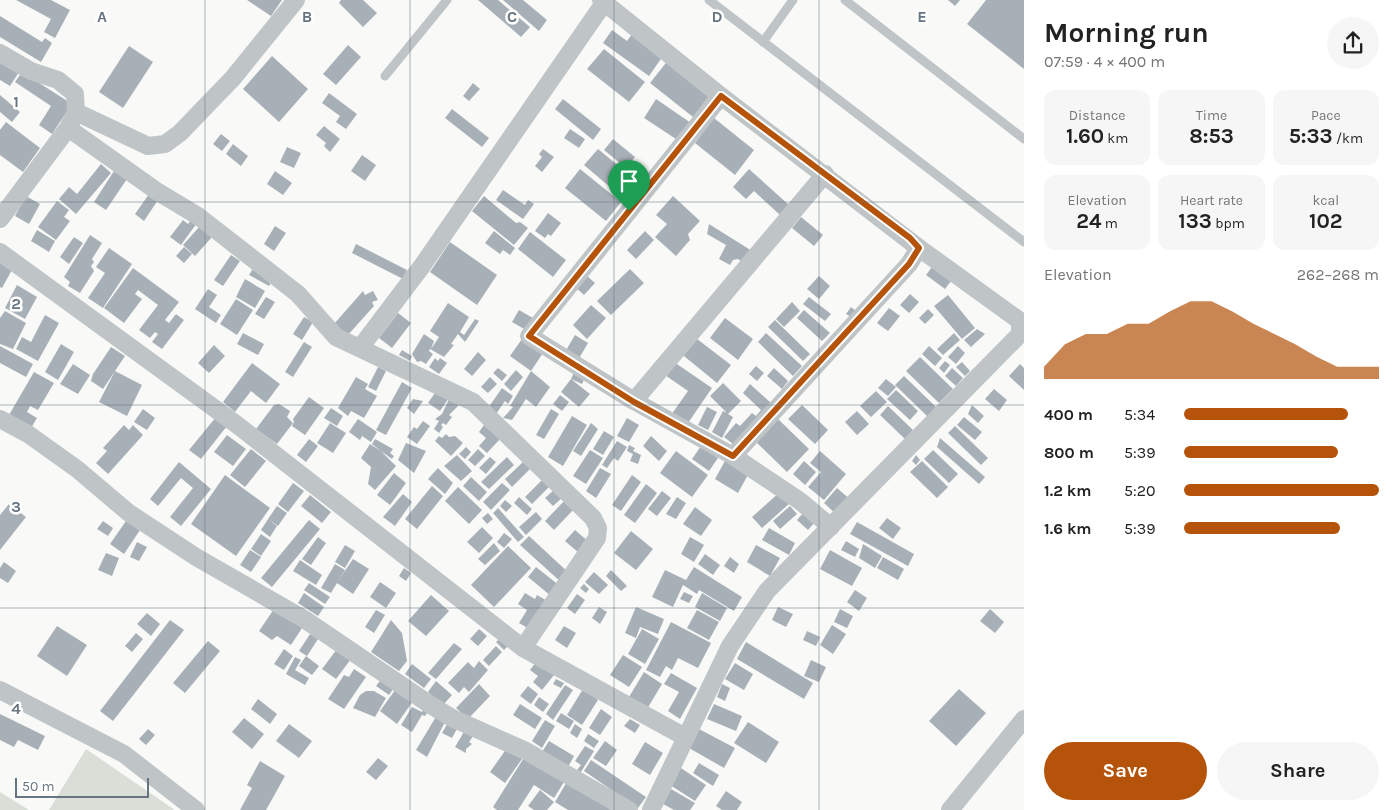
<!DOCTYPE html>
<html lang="en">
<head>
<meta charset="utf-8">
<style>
	body { margin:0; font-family:Karla,sans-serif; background:#f6f6f6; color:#222; height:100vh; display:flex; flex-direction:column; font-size:19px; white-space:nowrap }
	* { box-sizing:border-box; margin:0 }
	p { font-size:16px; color:#767676 }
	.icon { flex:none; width:28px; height:28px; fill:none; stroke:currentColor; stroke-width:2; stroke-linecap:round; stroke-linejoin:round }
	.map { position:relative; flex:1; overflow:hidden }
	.details { display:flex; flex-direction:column; background:#fff; width:375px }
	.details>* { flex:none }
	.scale { position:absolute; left:15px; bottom:12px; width:134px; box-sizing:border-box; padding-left:5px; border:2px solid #667581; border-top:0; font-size:14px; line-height:18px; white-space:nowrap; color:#667581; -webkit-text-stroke:4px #fff; paint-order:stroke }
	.pin { position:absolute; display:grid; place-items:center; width:42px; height:42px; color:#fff; margin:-51px -21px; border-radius:50% 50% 50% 0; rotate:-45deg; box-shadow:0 0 5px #0007 }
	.pin .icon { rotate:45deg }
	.round { display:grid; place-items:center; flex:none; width:52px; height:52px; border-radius:26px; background:#f6f6f6 }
	.summary { display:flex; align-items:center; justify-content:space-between; height:85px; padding:0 20px }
	h1 { font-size:28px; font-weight:700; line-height:38px }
	.stats { display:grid; grid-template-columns:repeat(3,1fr); gap:8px; height:85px; padding:5px 20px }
	.stats div { display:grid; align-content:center; border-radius:12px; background:#f6f6f6; text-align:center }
	.stats b { font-size:21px; font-weight:700 }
	.stats small { font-size:14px; font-weight:400 }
	.stats p { font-size:14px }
	.chart { height:140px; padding:10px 20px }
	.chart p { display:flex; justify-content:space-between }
	.chart svg { width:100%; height:90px; margin-top:5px; fill:#b45309; opacity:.7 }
	.button { display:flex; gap:10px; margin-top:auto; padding:10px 20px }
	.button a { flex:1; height:58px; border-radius:30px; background:#b45309; color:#fff; font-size:20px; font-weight:700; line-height:58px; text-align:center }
	.button a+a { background:#f6f6f6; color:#222 }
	ul { padding:0 20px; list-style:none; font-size:16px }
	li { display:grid; grid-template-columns:80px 60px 1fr; align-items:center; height:38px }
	li i { height:12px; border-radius:6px; background:#b45309 }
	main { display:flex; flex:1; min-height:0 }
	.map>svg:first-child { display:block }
	.green { fill:#d9ded7 }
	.building { fill:#a8b0b7 }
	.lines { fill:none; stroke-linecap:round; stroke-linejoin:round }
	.service { stroke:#bfc4c7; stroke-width:9 }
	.minor { stroke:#bfc4c7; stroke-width:18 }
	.route-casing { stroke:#fff; stroke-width:10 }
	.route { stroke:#b45309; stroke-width:6 }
	.grid { fill:none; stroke:#667581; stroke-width:1; stroke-opacity:0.55 }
	.grid-label { font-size:16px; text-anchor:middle; font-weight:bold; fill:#667581; stroke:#fff; stroke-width:5; stroke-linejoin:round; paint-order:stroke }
</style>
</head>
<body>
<main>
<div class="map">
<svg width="1024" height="810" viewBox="0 0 1024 810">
	<rect width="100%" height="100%" fill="#f9faf8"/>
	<path class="green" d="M86 749 172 808 174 810H49Z
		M0 792 29 810H0Z"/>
	<path class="building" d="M16 0H51L70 10 55 38 44 32 51 19Z
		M247 0H282L271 16Z
		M341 0H363L377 13 363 27 339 3Z
		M478 0H498L530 27 521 37Z
		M503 0H523L547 20 539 31Z
		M948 0H960L955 6Z
		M986 0H1024V69L967 24Z
		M0 16 42 42 45 38 52 43 41 62 0 37Z
		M612 30 627 41 632 34 663 56 649 76 603 43Z
		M348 45 361 57 336 85 323 74Z
		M129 46 153 62 123 108 99 92Z
		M604 49 645 82 629 102 587 69Z
		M272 56 308 89 279 122 243 89Z
		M669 59 711 94 693 117 650 83Z
		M0 60 19 72 10 86 0 80Z
		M22 72 72 104 52 134 39 125 51 106 15 82Z
		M473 83 480 89 469 101 463 96Z
		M329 93 357 114 346 129 336 122 340 116 322 103Z
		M0 95 20 112 12 122 0 112Z
		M563 99 601 129 593 140 555 109Z
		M656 99 691 123 679 141 644 118Z
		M452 109 489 138 482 147 445 118Z
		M714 118 754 150 735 175 695 143Z
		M6 122 40 148 23 172 0 155V130Z
		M324 126 340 139 330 152 324 146 326 143 316 135Z
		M570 129 585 139 579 148 564 138Z
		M221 134 230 141 222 151 213 144Z
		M613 139 635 157 626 168 604 150Z
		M233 144 248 156 241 166 226 154Z
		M287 147 301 153 294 168 280 162Z
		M543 149 554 157 542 172 535 166 542 157 539 154Z
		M598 149 638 182 624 199 584 165Z
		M362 155 376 165 365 181 351 171Z
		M101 164 111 173 76 214 59 199 69 187 77 194Z
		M580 169 621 202 606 221 565 188Z
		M749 169 789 205 780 215 754 191 746 199 733 187Z
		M114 171 127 179 106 210 94 202Z
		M275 171 292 183 283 195 267 184Z
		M503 190 525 205 528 200 534 204 523 219 496 200Z
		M149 194 158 200 144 221 135 214Z
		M26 196 40 204 29 224 15 216Z
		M484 196 516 223 520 222 528 228 514 245 472 211Z
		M673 196 700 221 688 234 690 240 676 256 655 237 667 224 656 215Z
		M57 201 69 210 64 217 70 221 56 240 38 227Z
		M548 213 561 223 551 236 548 234 545 238 535 231Z
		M801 217 823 235 814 246 792 228Z
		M192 219 197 223 181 245 170 237 183 220 188 224Z
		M709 224 752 251 744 263 738 259 733 260 730 265 719 259 726 245 707 234Z
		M200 226 212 237 195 256 183 245Z
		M275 226 286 233 274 251 264 244Z
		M37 230 55 241 49 252 31 241Z
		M494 231 515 248 510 255 503 250 500 254 485 243Z
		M645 231 654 240 636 259 627 250Z
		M530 232 566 260 553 277 518 249Z
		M90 235 102 243 92 259 94 262 91 266 94 271 80 293 68 286 70 282 64 277Z
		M74 237 83 243 69 264 60 257Z
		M450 242 497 275 477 305 430 272Z
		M356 244 407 270 403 279 352 253Z
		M184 247 192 254 184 263 176 256Z
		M109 248 132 264 103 308 88 298 105 273 96 267Z
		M231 255 240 261 223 286 214 280Z
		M0 260 13 268 2 288 0 287Z
		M254 267 274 278 269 286 249 275Z
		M932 267 951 281 945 289 926 275Z
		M133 268 179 302 165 320 169 323 176 314 184 320 162 349 152 342 158 334 155 332 150 338 139 330 158 305 138 290 135 294 142 299 124 323 104 308Z
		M630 269 644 283 611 315 597 301Z
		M585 274 595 283 584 295 574 286Z
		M819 276 830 286 819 299 807 289Z
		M245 279 265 291 255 308 236 297Z
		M17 285 37 297 25 319 5 308Z
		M208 289 217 295 209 307 221 315 216 323 195 309Z
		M363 291 365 295 373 291 378 300 372 302 374 306 347 336 334 324Z
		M910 294 919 302 909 313 900 305Z
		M948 295 975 328 962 339 934 306Z
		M266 297 275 302 264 319 255 314Z
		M809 297 831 314 825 321 803 304Z
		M236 299 253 310 237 335 220 324Z
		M792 302 800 311 784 327 776 319Z
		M448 303 469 317 460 332 464 335 475 319 479 321 465 342 458 334 451 344 454 345 444 357 430 349 429 351 433 354 426 364 421 361 417 362 412 354 424 334 434 341 431 349 439 337 430 331Z
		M591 305 606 318 587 339 573 325Z
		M851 307 857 312 853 318 846 314Z
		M889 308 900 316 888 331 877 323Z
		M928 309 934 315 925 324 919 318Z
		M519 310 533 318 526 330 512 322Z
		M804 310 830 333 822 341 797 318Z
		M5 311 26 323 13 349 0 344V318Z
		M398 313 411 323 392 348 379 338Z
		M45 315 59 323 38 361 16 349 22 337 31 342Z
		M304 317 313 322 302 340 293 334Z
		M725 318 753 339 738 360 710 338Z
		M775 320 810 354 803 361 768 327Z
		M977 329 985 334 971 347 964 340Z
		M243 333 264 344 258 355 237 344Z
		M766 333 802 366 793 376 758 342Z
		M954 333 960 340 943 355 937 349Z
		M575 335 588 343 578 360 565 352Z
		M692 335 731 365 717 383 679 352Z
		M522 339 543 353 531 371 510 356Z
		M304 342 312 347 293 377 285 372Z
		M61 344 74 352 58 380 45 372Z
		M214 345 225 356 209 373 198 363Z
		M0 346 33 364 26 377 0 363Z
		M929 346 942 358 935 366 922 354Z
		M958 346 965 353 956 364 948 357Z
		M111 347 125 356 103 389 91 381 93 374Z
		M402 350 412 356 410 361 399 355Z
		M478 352 486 360 472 376 464 369Z
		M920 357 953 389 939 403 906 371Z
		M435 358 438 361 440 358 447 363 439 374 429 367Z
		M671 360 712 388 686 426 671 415 688 391 662 373Z
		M945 361 950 365 944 373 939 368Z
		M962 362 970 371 965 376 956 367Z
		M252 363 280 384 266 403 251 391 235 412 223 402Z
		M73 364 90 375 78 394 60 384Z
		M1020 364 1024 368V390L1009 376Z
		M756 366 764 373 757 381 749 374Z
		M378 367 386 371 376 391 368 387Z
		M498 368 507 375 502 381 493 373Z
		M774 368 788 381 782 389 767 376Z
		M952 368 963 378 956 386 945 376Z
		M516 370 523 377 511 391 504 384Z
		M575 370 586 375 582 384 571 379Z
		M115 371 142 385 127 416 99 402Z
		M531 371 550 387 536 407 526 399 512 420 503 418 513 407 510 406Z
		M34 372 54 383 38 410 30 406 27 412 37 418 31 428 9 415Z
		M904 376 937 408 928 417 895 385Z
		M356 377 368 384 365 389 377 396 364 418 351 411 348 416 338 408Z
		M490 377 497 384 488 393 481 387Z
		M571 379 590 394 579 407 561 392Z
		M886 379 896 387 888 396 878 388Z
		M402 382 412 388 386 435 376 430Z
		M723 383 741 401 728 414 733 417 722 438 712 432 723 411 727 413 710 396Z
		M750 384 771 403 733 444 724 437 736 423 740 426 752 413 756 416 761 410 743 393Z
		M502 388 513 396 508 404 505 401 494 417 486 411Z
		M994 389 1007 400 999 411 985 399Z
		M437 390 449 398 440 411 428 403Z
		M896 390 918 411 910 420 887 399Z
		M876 391 887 402 871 417 860 406Z
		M560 395 569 402 562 411 553 404Z
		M309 397 324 408 305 435 292 426 294 422 293 419Z
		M450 397 460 404 449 415 452 417 446 425 443 423 441 425 443 427 439 433 434 429 439 421 435 419 442 414Z
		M413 399 423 401 414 414 407 408Z
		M279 404 290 411 287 417 293 423 277 444 256 429 274 405Z
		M802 405 828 430 815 444 788 419Z
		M972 405 984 416 978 423 968 414Z
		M888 406 913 430 905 439 880 415Z
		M707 407 717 412 708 430 698 425Z
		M331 408 343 416 337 426 324 418Z
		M143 409 155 418 147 430 134 422Z
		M551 409 559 414 544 439 536 435Z
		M857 411 869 424 857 435 845 422Z
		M572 416 587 425 563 466 548 457Z
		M216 417 227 426 201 459 189 450Z
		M964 417 982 432 975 440 957 425Z
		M627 418 639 425 629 442 617 436Z
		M358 419 377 432 371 442 362 436 360 440 349 432Z
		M778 419 809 449 787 472 756 442Z
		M423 421 430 426 417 444 407 437 414 427 417 429Z
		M330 423 346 433 333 453 317 443Z
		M591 423 598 429 581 456 573 451Z
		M124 425 129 430 133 425 143 435 108 474 96 463 107 451 103 448Z
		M484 425 500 439 487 453 479 446 486 438 479 432Z
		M955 426 988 458 981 465 948 433Z
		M604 431 614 437 603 455 593 449Z
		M446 434 449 437 455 436 463 443 451 456 435 441 439 436 442 438Z
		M227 435 246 449 233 466 214 452Z
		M651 436 667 451 659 461 643 446Z
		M940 438 985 477 979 484 937 447Z
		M309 439 318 446 306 462 297 455Z
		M375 439 393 449 390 453 394 456 392 459 381 451 396 466 375 490 368 484 371 467 361 458 370 444 381 451 372 444Z
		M617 441 627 447 618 461 614 458 607 468 602 465Z
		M406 443 426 451 414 473 398 460Z
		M629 445 635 448 633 451 641 455 638 464 630 461 633 454 627 451Z
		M701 446 718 458 709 471 692 459Z
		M466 447 471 452 465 459 459 454Z
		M251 449 266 461 245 487 230 475Z
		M478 449 485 456 475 466 468 460Z
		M590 450 603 458 586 484 573 476Z
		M933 450 958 474 949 483 924 459Z
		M676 451 708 475 692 497 660 473Z
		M820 451 846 474 824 500 808 487 821 472 810 463Z
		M457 455 472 471 461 481 444 466Z
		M916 455 920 460 916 465 912 461Z
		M490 457 496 462 486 474 479 468Z
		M507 457 514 465 489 489 481 482Z
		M726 459 749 473 738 493 715 479Z
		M804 461 816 472 805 485 793 474Z
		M922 461 948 487 937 498 910 472Z
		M179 462 211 489 181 526 170 517 193 488 181 478 158 506 150 499Z
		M523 462 530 469 512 487 505 479Z
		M438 468 453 483 445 494 428 479Z
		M600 468 611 474 596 498 586 491Z
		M394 473 406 483 390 505 377 495Z
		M225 475 270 508 236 556 191 524Z
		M632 475 641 482 621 511 612 505Z
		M471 477 487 492 479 501 463 486Z
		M542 480 549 487 532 504 525 497Z
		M293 483 304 491 288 512 278 504Z
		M502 483 510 490 491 510 483 502Z
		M646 484 657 493 635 523 624 515Z
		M432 486 443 496 417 529 405 519Z
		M458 487 482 510 469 524 445 501Z
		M556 488 564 496 553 506 545 498Z
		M837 488 852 501 838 516 824 503Z
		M662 491 671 498 657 516 648 509Z
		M780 492 790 503 762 528 752 517Z
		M403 494 412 502 395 526 383 517Z
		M310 495 331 512 322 523 301 506Z
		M519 497 532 509 527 515 514 503Z
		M677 497 686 503 676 519 666 514Z
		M567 498 576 507 554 530 545 521Z
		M505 500 512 506 506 512 500 506Z
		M9 504 26 517 0 550V515Z
		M277 506 287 513 278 526 268 519Z
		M790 506 797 514 780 529 773 521Z
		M695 507 712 520 701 536 683 524Z
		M498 508 524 537 518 542 493 513Z
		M536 512 542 519 526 535 519 527Z
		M804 512 815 522 808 530 797 520Z
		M488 513 493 519 487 524 482 518Z
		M887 518 901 528 893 539 879 528Z
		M268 519 277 526 270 537 261 530Z
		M309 520 320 529 272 587 261 578Z
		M103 521 113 528 108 536 97 529Z
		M126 521 140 530 124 554 110 544Z
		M857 522 914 554 908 566 850 534Z
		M482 527 493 538 479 553 467 542Z
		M769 528 795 543 789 555 762 540Z
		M575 530 589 542 579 553 565 541Z
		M631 531 653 549 636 570 614 553Z
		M504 533 512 539 504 548 497 542Z
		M261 534 271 541 261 556 251 549Z
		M529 536 570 574 562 583 520 545Z
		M318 537 326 543 311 565 302 559Z
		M690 537 704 545 694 562 681 554Z
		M846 541 859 549 855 557 841 550Z
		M137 542 147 547 139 561 130 557Z
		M494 543 500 551 485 565 478 559Z
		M863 544 882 556 875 568 859 558Z
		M345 545 355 551 345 568 335 562Z
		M756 545 780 558 770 576 747 562Z
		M508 546 531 568 494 607 471 585Z
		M250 550 261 557 251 572 240 565Z
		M830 550 862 568 852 586 820 569Z
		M106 553 119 558 112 576 98 570Z
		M705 554 720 565 713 575 698 564Z
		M730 557 739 564 734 573 724 566Z
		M883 557 904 569 898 580 877 568Z
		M353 559 369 569 353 594 337 583 331 593 321 588 335 564 345 570 338 581Z
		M300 560 322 575 316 585 293 571Z
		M4 562 16 571 8 583 0 578V568Z
		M536 567 560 586 551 596 528 577Z
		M694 567 742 597 734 611 699 590 697 594 683 585 673 607 652 597 665 570 686 580Z
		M404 568 411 573 406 581 399 576Z
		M611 570 627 586 621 591 606 576Z
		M594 572 608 585 599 594 585 582Z
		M380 582 396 593 386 608 370 597Z
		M309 583 330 597 325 604 304 590Z
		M584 584 589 589 586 593 580 588Z
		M855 590 867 598 859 611 847 602Z
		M684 592 693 596 689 603 680 599Z
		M304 593 324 607 318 616 298 603Z
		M525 593 535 599 537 595 549 602 531 630 519 623 527 610 518 604Z
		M702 593 727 608 720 621 695 607Z
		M577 594 585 600 575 614 567 608Z
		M431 595 449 611 426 636 408 621Z
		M599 607 607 612 600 624 592 618Z
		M636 607 664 619 658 634 640 627 636 638 625 633Z
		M778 607 793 614 786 627 772 620Z
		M274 609 304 625 291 645 277 636 272 640 259 631Z
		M840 609 853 616 847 628 834 622Z
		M990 609 1004 622 995 633 980 621Z
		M376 610 385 615 374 633 365 627Z
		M697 610 719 622 709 640 687 628Z
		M147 613 160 624 151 636 137 624Z
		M170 620 184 630 113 721 100 711Z
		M391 620 402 633 407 661 399 671 371 652Z
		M671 622 711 643 698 668 678 658 672 670 666 666 660 677 646 670Z
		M832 625 846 634 833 654 820 645Z
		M57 626 87 645 67 676 37 656Z
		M564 626 576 633 567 648 555 640Z
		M479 629 487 636 478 646 470 639Z
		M642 629 659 639 645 664 628 654Z
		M807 631 820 637 816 646 803 640Z
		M136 633 143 639 132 652 125 646Z
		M310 634 318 639 307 656 299 651Z
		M502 636 510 644 504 650 496 642Z
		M208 641 220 651 185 693 173 683Z
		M746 642 813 683 804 699 737 659Z
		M454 643 462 649 436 679 428 673Z
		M496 646 502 652 489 666 483 660Z
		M284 649 293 656 284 670 274 664Z
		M337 649 351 659 336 679 322 669Z
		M623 655 642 667 629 687 610 675Z
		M306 656 319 666 312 675 299 666Z
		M295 657 301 660 295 670 309 678 305 685 286 674Z
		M811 660 826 667 819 682 804 676Z
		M479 661 488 670 469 692 464 687 459 693 448 683 468 662 474 668Z
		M537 661 554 675 542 690 533 682 538 676 530 670Z
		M735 663 753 674 744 690 725 679Z
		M412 664 431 679 424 688 405 674Z
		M354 669 366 677 344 709 328 699 344 675 349 677Z
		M644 672 662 684 647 709 629 697Z
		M671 673 697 688 680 719 668 711 679 692 664 684Z
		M383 677 396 685 389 695 376 686Z
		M556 679 564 683 561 688 553 684Z
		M436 681 452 695 443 705 428 692Z
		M479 684 490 696 468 719 456 708Z
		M722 684 730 688 725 701 717 697Z
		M565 685 573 690 553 720 546 714Z
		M398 686 415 698 397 724 380 711Z
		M528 686 538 694 531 704 520 696Z
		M583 689 598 700 582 725 567 715Z
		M959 689 986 713 956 746 929 721Z
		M366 691H374L386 698 375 717 353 708 360 695Z
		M539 697 549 704 543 712 534 705Z
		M258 699 277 714 270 724 251 709Z
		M520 704 542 718 535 729 513 715Z
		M714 704 742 716 736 731 707 719Z
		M412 707 422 712 424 708 429 710 425 716 422 715 412 732 401 725Z
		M601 709 612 717 600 735 589 728Z
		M561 713 574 721 569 729 556 721Z
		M0 714 45 736 38 750 18 740 14 747 0 740Z
		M437 715 446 720 427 757 416 750Z
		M244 718 264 734 252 749 232 732Z
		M630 719 640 725 635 733 624 726Z
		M545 720 555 726 542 748 532 741Z
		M449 721 458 727 452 738 442 733Z
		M748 722 779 742 766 763 734 743Z
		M289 724 312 741 299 758 276 741Z
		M575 724 582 729 577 738 570 733Z
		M148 729 155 735 146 745 139 739Z
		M699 729 735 748 724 768 689 748Z
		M465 730 474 735 469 742 472 744 466 749V753L455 747Z
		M588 734 599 741 594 748 584 741Z
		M549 741 574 756 568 767 542 752Z
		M605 741 617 750 606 766 593 758Z
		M645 742 663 753 650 775 632 764Z
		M585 746 594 751 581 772 577 770 581 765 575 761Z
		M507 748 522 759 505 783 490 772Z
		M525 756 564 782 554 798 534 785 518 810H497L493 807Z
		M378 758 388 766 376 780 366 772Z
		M591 760 646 797 638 808 584 771Z
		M260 761 285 776 266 810H240L252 788 247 785Z
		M699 763 719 775 713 786 693 773Z
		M681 768 706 785 695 801 670 785Z
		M568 780 619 810H568L555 802Z
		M671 789 695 803 690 810H674L663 804Z
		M540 790 554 802 547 810H534L528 806Z
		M726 791 742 802 737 810H722L716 806Z"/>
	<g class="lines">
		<path class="service" d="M709 0 1024 242
			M845 0 1024 139
			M763 42 793 0
			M385 76 447 0"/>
		<path class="minor" d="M601 0 721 96 919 248 909 264 733 456
			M0 53 31 71 58 80 75 94 76 112 68 128 0 219
			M721 96 529 336 634 401 733 456 800 501 831 527
			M76 112 148 146 165 144 180 133 233 78 296 0
			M68 128 158 192 198 216 298 294 336 337 473 402 593 518 598 528 597 538 523 648
			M0 252 236 424 523 648 685 737
			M360 348 422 266 604 3
			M634 401 825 174
			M0 419 28 434 77 469 129 513 196 557 304 619 429 704 452 718 526 751 629 810
			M0 690 124 754 196 810
			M651 810 730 646 767 591 1020 334V321L919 248
			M950 810 1024 719"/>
	</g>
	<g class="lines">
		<g class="route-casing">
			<path id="route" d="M721 96 910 238 919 248 909 264 733 456 634 402 529 336Z"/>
		</g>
		<use href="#route" class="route"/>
	</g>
	<path class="grid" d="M205 0V810M410 0V810M614 0V810M819 0V810M0 202H1024M0 405H1024M0 608H1024"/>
	<g class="grid-label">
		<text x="102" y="22">A</text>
		<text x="307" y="22">B</text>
		<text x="512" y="22">C</text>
		<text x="717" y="22">D</text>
		<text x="922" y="22">E</text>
		<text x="16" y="107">1</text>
		<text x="16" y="309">2</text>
		<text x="16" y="512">3</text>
		<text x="16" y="714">4</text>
	</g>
</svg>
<div class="scale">50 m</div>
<div class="pin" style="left:629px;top:211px;background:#1e9e55"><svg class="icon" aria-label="arrive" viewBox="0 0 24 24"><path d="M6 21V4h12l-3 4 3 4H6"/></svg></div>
</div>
<section class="details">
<div class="summary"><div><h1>Morning run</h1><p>07:59 · 4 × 400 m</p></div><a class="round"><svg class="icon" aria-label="share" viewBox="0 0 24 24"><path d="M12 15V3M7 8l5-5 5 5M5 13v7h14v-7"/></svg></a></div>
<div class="stats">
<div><p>Distance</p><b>1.60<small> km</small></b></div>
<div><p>Time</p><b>8:53</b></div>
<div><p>Pace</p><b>5:33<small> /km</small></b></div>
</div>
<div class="stats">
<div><p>Elevation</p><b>24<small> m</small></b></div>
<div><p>Heart rate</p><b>133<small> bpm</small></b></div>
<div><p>kcal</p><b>102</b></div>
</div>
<div class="chart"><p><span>Elevation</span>262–268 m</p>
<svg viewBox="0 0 160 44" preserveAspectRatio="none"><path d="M0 44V38L10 27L20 22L30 22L40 17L50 17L60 11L70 6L80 6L90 11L100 17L110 22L120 27L130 33L140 38L150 38L160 38V44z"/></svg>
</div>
<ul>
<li><b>400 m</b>5:34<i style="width:84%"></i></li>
<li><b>800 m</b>5:39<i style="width:79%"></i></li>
<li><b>1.2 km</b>5:20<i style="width:100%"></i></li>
<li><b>1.6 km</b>5:39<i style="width:80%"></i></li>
</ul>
<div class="button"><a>Save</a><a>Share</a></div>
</section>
</main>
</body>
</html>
